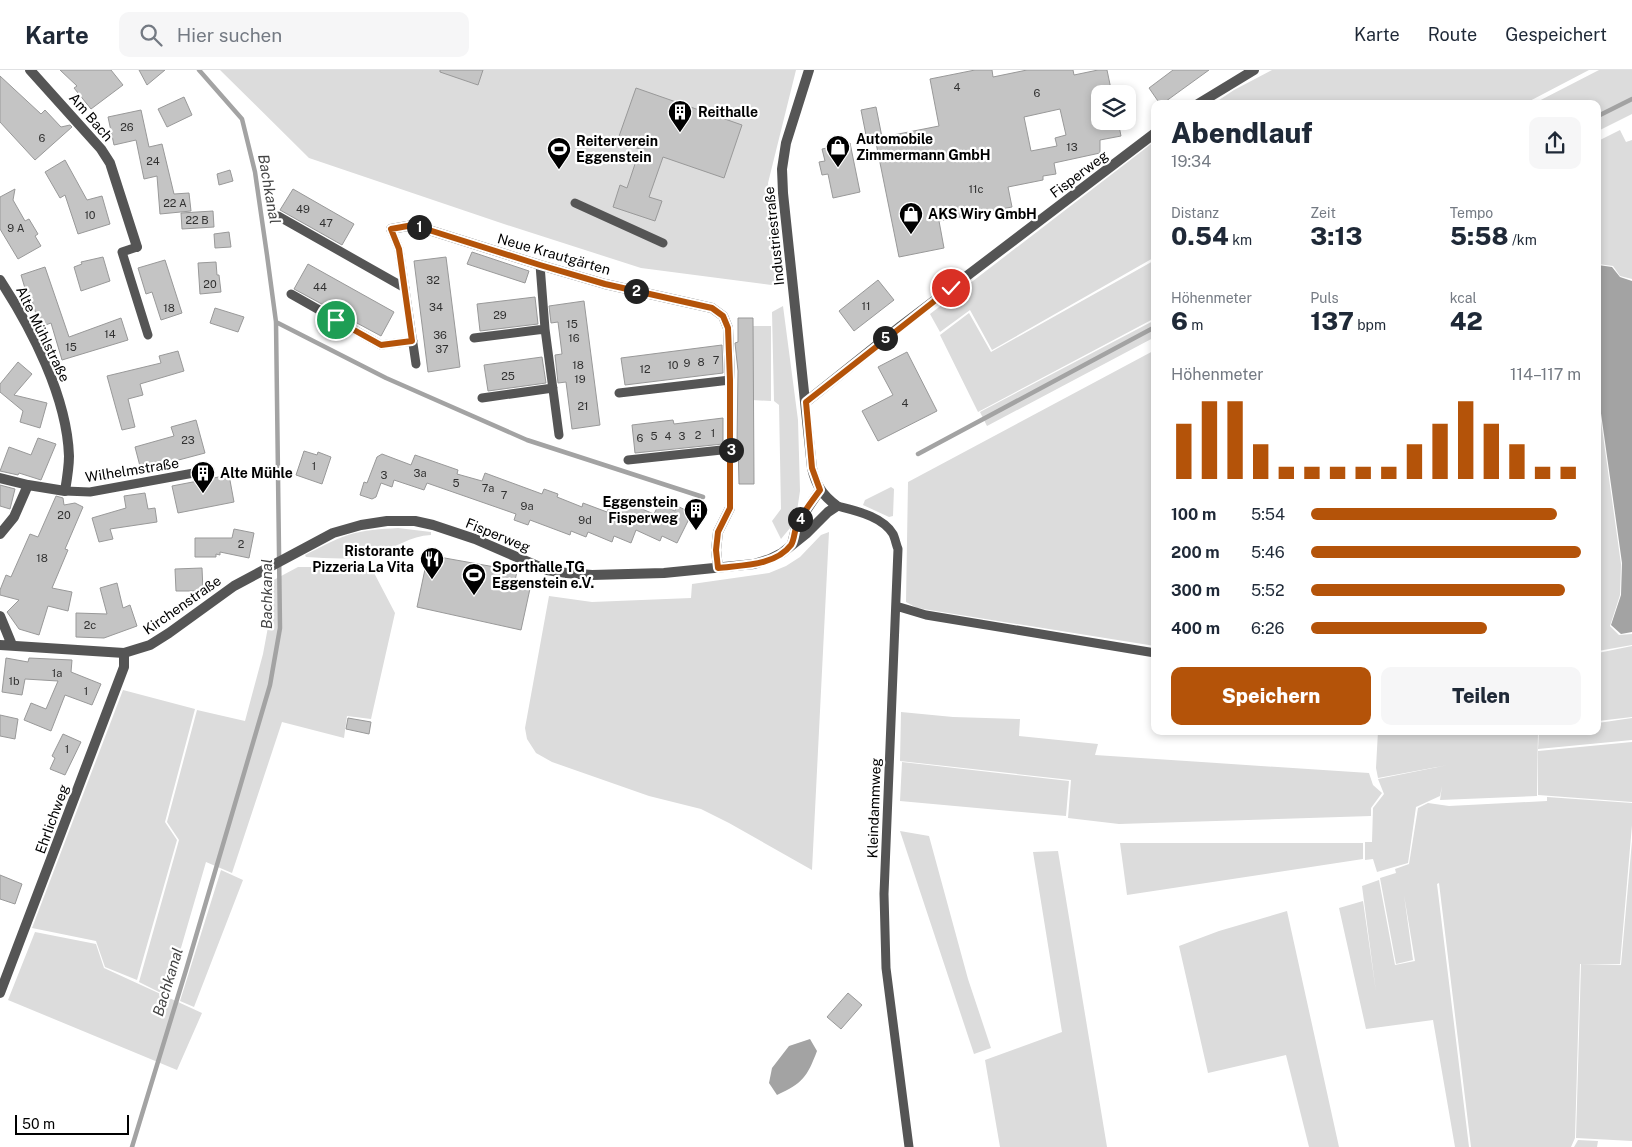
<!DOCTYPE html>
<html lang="de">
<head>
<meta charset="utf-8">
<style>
	body { margin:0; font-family:"Public Sans",sans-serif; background:#f6f6f7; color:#1f2937; height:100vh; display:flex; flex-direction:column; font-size:19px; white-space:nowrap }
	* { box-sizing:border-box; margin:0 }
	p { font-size:16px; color:#747a83 }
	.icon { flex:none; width:28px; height:28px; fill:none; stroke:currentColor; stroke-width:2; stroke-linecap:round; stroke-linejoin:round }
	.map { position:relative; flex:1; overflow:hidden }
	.drawer { position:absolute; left:1151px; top:30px; width:450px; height:635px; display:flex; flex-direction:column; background:#fff; border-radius:10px; box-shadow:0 2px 8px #0003 }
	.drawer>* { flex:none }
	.tools { position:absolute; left:1091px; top:15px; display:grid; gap:10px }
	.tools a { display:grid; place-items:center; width:45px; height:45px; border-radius:10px; background:#fff; box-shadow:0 2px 8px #0003; font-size:25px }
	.scale { position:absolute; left:15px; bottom:12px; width:114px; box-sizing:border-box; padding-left:5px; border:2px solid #000; border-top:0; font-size:14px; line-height:18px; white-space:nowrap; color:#000; -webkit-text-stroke:4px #fff; paint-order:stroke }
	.pin { position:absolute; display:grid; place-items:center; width:42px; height:42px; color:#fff; margin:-21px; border:2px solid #fff; border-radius:50%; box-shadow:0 1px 5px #0007 }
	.km { position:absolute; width:25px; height:25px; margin:-12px; border-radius:50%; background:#222; color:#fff; font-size:14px; line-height:25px; text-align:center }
	.round { display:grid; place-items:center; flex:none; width:52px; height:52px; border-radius:10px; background:#f6f6f7 }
	.overview { display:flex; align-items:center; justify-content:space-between; height:85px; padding:0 20px }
	h1 { font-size:28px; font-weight:800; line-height:38px }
	.stats { display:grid; grid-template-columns:repeat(3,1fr); gap:8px; height:85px; padding:5px 20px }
	.stats div { display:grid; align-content:center }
	.stats b { font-size:25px; font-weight:800 }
	.stats small { font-size:14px; font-weight:400 }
	.stats p { font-size:14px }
	.chart { height:140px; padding:10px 20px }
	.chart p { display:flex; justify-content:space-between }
	.chart svg { width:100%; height:90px; margin-top:5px; stroke:#b45309; stroke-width:6 }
	.cta { display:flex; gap:10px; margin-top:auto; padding:10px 20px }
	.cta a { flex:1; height:58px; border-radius:10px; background:#b45309; color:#fff; font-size:20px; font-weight:800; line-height:58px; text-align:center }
	.cta a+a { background:#f6f6f7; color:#1f2937 }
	ul { padding:0 20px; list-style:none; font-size:16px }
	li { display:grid; grid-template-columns:80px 60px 1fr; align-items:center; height:38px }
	li i { height:12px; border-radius:6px; background:#b45309 }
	header { display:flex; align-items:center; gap:30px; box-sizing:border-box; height:70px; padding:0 25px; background:#fff; border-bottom:1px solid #e0e1e3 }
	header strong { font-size:24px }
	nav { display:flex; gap:28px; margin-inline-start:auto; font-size:18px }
	.search { width:350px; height:45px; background:#f6f6f7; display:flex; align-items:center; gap:12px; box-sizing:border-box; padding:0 18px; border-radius:10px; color:#747a83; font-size:19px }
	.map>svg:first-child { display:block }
	.green { fill:#dcdcdc }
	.water { fill:#a3a3a3 }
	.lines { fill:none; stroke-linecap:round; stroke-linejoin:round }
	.stream { stroke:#a3a3a3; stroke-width:4.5 }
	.building { fill:#c4c4c4; stroke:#999; fill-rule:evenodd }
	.lane { stroke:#555; stroke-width:9 }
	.street { stroke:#555; stroke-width:10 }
	.route-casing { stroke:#fff; stroke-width:10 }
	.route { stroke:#b45309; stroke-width:6 }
	.labels { text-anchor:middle; stroke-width:4.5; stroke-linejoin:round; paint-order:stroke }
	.number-label { font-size:11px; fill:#313131 }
	.poi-label { font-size:14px; font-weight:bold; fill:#000; stroke:#fff; text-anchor:start }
	.street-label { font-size:14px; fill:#000; stroke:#fff }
	.water-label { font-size:15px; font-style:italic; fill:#444; stroke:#fff }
</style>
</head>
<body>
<header>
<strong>Karte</strong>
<div class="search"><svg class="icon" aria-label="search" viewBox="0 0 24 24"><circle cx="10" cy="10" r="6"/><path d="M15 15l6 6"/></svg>Hier suchen</div>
<nav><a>Karte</a><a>Route</a><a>Gespeichert</a></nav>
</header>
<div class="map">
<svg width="1632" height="1077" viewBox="0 0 1632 1077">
	<rect width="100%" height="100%" fill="#fff"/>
	<path class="green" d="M220 0H796L768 113 779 216 641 198 501 153 309 88Z
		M1272 0H1589L1524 34H1213L1234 20Z
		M1599 0H1632V44L1598 61V34H1533Z
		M1620 60 1626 72 1632 70V209L1620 206 1613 196 1598 194V71Z
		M1155 71V187L992 280 970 240 940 262 930 244Z
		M1155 190V248L978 342 940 265 969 243 991 282Z
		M783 236 798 350 800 421 797 441 790 458 781 469 772 451 781 439 779 335 774 331 772 242Z
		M1155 250V267L987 356 980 342Z
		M751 256H771V331L752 330Z
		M1155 280V576L917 538 906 532 908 412Z
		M1598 330 1621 494 1620 525 1610 556 1619 565 1632 564V575L1598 581Z
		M891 417 894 419 893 446 889 447 863 435 865 430Z
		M398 458 431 462V465C410 466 395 478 376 484 354 491 329 488 306 487L305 485C319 478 333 470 348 465 364 460 381 459 398 458Z
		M829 462 812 800 729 753 701 739 649 726 552 692 536 683 527 669 525 658 549 526 592 532 691 528 692 514 769 503 786 496 800 487 821 465Z
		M298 497H371L395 543 371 649 347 646 344 668 282 652 232 803 206 792 167 926 139 912 179 770 167 752 197 640 245 651 263 584 268 557V513Z
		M1632 576V647L1598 651V583Z
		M123 620 195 639 165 752 177 770 137 910 105 897 96 871 32 858Z
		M901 642 953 647 1020 649 1019 666 1098 674 1095 685 1369 703 1373 715 1382 723 1371 738V746L1119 754 1068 748 1071 710 900 691Z
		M1632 648V670L1538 679 1539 661H1598V653Z
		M1378 661H1538L1537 726 1440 730 1442 716 1440 726 1416 737 1408 793 1377 802 1373 789 1365 790V772H1372L1373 738 1384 724 1378 709 1448 695 1378 708 1376 698Z
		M1632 672V732L1538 725V681Z
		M902 692 1069 711 1066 746 900 731Z
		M1547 727 1632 733V755L1620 894H1580L1575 1068 1571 1077H1471L1439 813 1437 814 1469 1077H1455L1433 950 1366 959 1339 838 1363 831 1376 922 1362 816 1379 810 1395 895 1415 891 1404 825 1413 890 1396 894 1380 808 1396 803 1395 799 1409 794 1418 738 1428 733 1449 736 1547 731Z
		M900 761 929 766 968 909 991 978 974 984Z
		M1632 771V1071L1576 1068 1581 894 1621 895Z
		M1120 773H1363V789L1127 825Z
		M1058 781 1107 1077H1000L985 990 1062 962 1033 782Z
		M221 800 243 810 194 937 180 931Z
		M1287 841 1339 1077H1309L1286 985 1208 1003 1179 876 1219 861Z
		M35 862 96 874 104 898 202 943 177 1000 8 930Z
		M1578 1070 1598 1071 1597 1077H1574Z"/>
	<path class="water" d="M1598 195 1612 197 1620 207 1632 211V562L1621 564 1611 555 1621 525 1622 493 1598 322Z
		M810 969 817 981C807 1007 803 1013 777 1025L769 1013 772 998 789 976Z"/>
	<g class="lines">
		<path class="stream" d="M1598 46 1632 29
			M276 252 386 308 527 370 703 427
			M918 384 1155 257
			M132 1077 186 900 270 615 280 558 276 252 267 185 255 102 242 49 199 0"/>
	</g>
	<path class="building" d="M60 0H111L123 15 91 39 74 18 77 16Z
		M139 0H165L147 15Z
		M440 0H483L478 15 440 2Z
		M975 0H992L993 7 1027 0H1073L1074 5 1098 0H1107L1112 24H1100V51H1118L1121 66 1100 70V83L1054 93 1056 104 1043 106V110L1008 117 1012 137 939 151 944 178 899 187 875 68 867 70 861 40 876 37 882 67 878 68 939 56 930 9ZM1060 39 1066 65 1055 68 1057 76 1031 81 1024 47Z
		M1173 0H1209L1162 34H1160L1149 18Z
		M0 6 41 44 45 40 61 57 70 55 72 57 35 90 0 52Z
		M636 18 742 55 724 108 663 87 649 127 662 131 655 151 613 137 620 115 627 118 640 79 617 72Z
		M184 27 192 45 167 57 158 39Z
		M141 40 149 77 162 74 174 124 189 123 191 141 160 144 157 106 144 109 136 70 114 75 108 47Z
		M850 73 860 122 833 128 828 104 822 105 819 92 825 91 822 79Z
		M65 90 87 130 102 126 110 154 78 164 65 125 60 128 45 102Z
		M230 100 233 111 219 115 217 104Z
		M15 119 13 130 25 151 29 149 38 164 35 166 41 176 18 189 0 159V127Z
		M293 119 354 154 342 175 280 140Z
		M213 141 214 157 182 159 181 143Z
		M229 162 231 177 215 178 214 164Z
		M472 182 529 201 525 213 467 194Z
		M103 187 110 211 81 221 74 197 82 194 81 192Z
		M446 187 460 297 428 302 414 191Z
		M165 190 182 243 161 250 152 222 146 224 138 198Z
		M216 192 217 205H219L221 222 200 224 198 193Z
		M308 194 394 242 381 266 294 219Z
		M45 197 69 267 121 248 128 270 62 290 51 253 40 257 30 224 27 225 21 205Z
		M878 210 894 230 854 261 839 241Z
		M535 227 538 254 480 261 477 234Z
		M584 231 600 355 572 359 566 312 558 313 555 285 562 284 558 252 551 253 549 236Z
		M215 238 244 247 238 262 210 253Z
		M738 248H753L754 414H739L738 373H737L738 301 735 273 738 272Z
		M722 275 723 303 625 315 621 288Z
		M178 281 184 301 140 314 143 325 128 329 135 357 122 360 107 306 161 293 159 286Z
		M907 282 937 341 878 371 862 341 893 325 878 297Z
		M542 287 546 313 488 321 484 295Z
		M18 292 32 304 14 325 47 333 40 358 20 352 23 341 0 322V314Z
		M723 348V374L635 383 632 355 673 350 674 354Z
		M196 350 205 383 141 400 135 377 174 366 171 357Z
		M38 368 56 374 41 410 19 403 18 405 0 401 9 377 31 385Z
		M304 381 317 385 318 382 331 387 322 414 296 405Z
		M382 384 411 395 415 385 458 400 457 404 482 411 485 403 542 424 544 419 558 424 557 427 582 437 583 433 607 442 610 434 627 440 630 434 654 444 659 434 675 441 677 436 692 443 677 473 662 466 660 471 636 460 631 473 614 466 612 472 588 462 586 467 571 461 570 465 530 450 528 455 514 450 516 444 427 413 424 420 394 410 392 417 381 413 376 427 372 429 360 425 364 412 367 413 377 387Z
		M229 405 234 432 178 443 172 416Z
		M0 415 15 419 10 439 0 436Z
		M145 423 148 439 155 438 157 452 110 459 113 469 99 472 92 448 126 438 124 426Z
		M56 426 63 428 64 435 75 433 83 437 65 479 68 480 52 518 72 522 68 541 48 536 39 565 19 559 7 542 19 530 0 525V520L6 505 11 507 30 464 38 467Z
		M234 459 254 463 249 488 220 482V485L216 484V487H195V468H232Z
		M428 485 517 501 515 511 531 514 521 560 417 537Z
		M202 498 203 521H176L175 499Z
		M117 513 123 538 130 535 137 556 104 568 76 567V543L107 544 100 518Z
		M6 588 28 592 29 588 72 590 71 602 101 614 92 635 65 625 51 661 24 650 31 633 46 639 58 611 25 609 22 625 2 622Z
		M0 645 18 649 15 669 0 666Z
		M348 648 371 652 369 664 346 659Z
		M63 664 81 672 65 705 50 699 55 688 52 686Z
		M0 805 22 814 15 834 0 829Z
		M848 923 862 935 841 959 827 947Z"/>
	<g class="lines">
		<path class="lane" d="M575 133 663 173
			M278 146 405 218
			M391 159 399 179 416 294
			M137 177 122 182 148 265
			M540 195 545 259 559 365
			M291 224 381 275 413 271
			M474 268 545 259
			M619 323 730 310
			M482 328 553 318
			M628 390 731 379
			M65 421 90 422 210 400
			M837 436C856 441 882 446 893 464 895 468 896 474 898 479L884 824 886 898 909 1077
			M896 536 926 545 1155 583"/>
		<path class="street" d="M30 0 101 79 110 93 137 177
			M1198 34 1254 0
			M391 159 413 155 540 195 605 214 712 238 723 246 728 258 730 310V438L718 462 716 480 718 498
			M0 210C32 259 67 327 69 386 69 397 67 409 65 421L28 415 14 447 0 464
			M806 332 901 256 1155 63
			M0 408 28 415
			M792 474 797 454 820 420
			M0 546 12 575
			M0 575 124 583 150 575 169 563 234 516 333 463 361 455 387 451H415L433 455 475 469 547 500 566 503 592 505 664 503 754 494 770 489 782 483 807 463 828 442 837 436C822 425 816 415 812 398L783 123 782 99 786 73 809 0
			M0 923 124 597V583"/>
	</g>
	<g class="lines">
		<g class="route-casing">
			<path id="route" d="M336 250 381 275 412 271 399 179 391 159 413 155 540 195 605 214 712 238 723 246 728 258 730 310V438L718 462 716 480 718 498C742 495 775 496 791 475 795 469 794 459 798 453 804 441 812 431 820 420L812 398 806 332 951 218"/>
		</g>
		<use href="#route" class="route"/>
	</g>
	<defs>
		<g id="building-pin" transform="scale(1.25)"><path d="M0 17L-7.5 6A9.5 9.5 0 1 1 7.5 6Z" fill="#000" stroke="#fff"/><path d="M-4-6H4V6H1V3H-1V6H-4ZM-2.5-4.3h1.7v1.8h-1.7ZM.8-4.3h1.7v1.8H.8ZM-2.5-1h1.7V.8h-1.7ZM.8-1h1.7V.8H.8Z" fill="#fff"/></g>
		<g id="shop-pin" transform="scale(1.25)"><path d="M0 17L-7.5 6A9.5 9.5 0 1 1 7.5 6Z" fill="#000" stroke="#fff"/><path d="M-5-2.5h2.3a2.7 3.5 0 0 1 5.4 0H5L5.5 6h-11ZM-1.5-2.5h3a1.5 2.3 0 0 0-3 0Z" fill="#fff"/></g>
		<g id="stadium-pin" transform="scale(1.25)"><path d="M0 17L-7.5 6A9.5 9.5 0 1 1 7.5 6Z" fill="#000" stroke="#fff"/><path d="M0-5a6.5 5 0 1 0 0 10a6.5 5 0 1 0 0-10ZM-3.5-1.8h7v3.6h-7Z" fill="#fff"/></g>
		<g id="restaurant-pin" transform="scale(1.25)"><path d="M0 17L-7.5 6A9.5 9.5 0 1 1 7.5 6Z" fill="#000" stroke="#fff"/><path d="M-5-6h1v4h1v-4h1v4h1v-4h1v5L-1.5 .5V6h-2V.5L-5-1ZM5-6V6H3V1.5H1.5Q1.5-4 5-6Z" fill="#fff"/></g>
	</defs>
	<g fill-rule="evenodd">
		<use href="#building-pin" x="680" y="42"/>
		<use href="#shop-pin" x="838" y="77"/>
		<use href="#stadium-pin" x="559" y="79"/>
		<use href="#shop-pin" x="911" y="144"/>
		<use href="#building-pin" x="203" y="403"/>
		<use href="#building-pin" x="696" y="440"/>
		<use href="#restaurant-pin" x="432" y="489"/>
		<use href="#stadium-pin" x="474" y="505"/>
	</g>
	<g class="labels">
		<g class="number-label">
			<text x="957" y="21">4</text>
			<text x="1037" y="27">6</text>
			<text x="127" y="61">26</text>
			<text x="42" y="72">6</text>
			<text x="1072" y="81">13</text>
			<text x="153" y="95">24</text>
			<text x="976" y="123">11c</text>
			<text x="175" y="137">22 A</text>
			<text x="303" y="143">49</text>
			<text x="90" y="149">10</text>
			<text x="197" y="154">22 B</text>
			<text x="326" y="157">47</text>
			<text x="16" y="162">9 A</text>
			<text x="433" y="214">32</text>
			<text x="210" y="218">20</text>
			<text x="320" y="221">44</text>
			<text x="866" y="240">11</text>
			<text x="436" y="241">34</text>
			<text x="169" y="242">18</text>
			<text x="500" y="249">29</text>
			<text x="572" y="258">15</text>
			<text x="110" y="268">14</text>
			<text x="440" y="269">36</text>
			<text x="574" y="272">16</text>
			<text x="71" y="281">15</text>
			<text x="442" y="283">37</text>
			<text x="716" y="294">7</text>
			<text x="701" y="296">8</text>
			<text x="687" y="297">9</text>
			<text x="578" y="299">18</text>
			<text x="673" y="299">10</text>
			<text x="645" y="303">12</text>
			<text x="508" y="310">25</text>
			<text x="580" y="313">19</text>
			<text x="905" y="337">4</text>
			<text x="583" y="340">21</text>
			<text x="713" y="367">1</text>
			<text x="698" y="369">2</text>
			<text x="654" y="370">5</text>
			<text x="668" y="370">4</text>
			<text x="682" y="370">3</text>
			<text x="640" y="372">6</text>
			<text x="188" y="374">23</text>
			<text x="314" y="400">1</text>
			<text x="420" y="407">3a</text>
			<text x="384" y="409">3</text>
			<text x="456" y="417">5</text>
			<text x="488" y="422">7a</text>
			<text x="504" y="429">7</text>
			<text x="527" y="440">9a</text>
			<text x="64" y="449">20</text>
			<text x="585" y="454">9d</text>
			<text x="241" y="478">2</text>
			<text x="42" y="492">18</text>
			<text x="90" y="559">2c</text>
			<text x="57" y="607">1a</text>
			<text x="14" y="615">1b</text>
			<text x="86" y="625">1</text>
			<text x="67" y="683">1</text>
		</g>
		<g class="poi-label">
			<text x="698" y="47">Reithalle</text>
			<text x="856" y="74">Automobile<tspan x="856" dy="16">Zimmermann GmbH</tspan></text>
			<text x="576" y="76">Reiterverein<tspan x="576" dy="16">Eggenstein</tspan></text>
			<text x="928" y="149">AKS Wiry GmbH</text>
			<text x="220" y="408">Alte Mühle</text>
			<text x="678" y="437" text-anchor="end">Eggenstein<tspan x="678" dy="16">Fisperweg</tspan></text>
			<text x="414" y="486" text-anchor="end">Ristorante<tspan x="414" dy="16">Pizzeria La Vita</tspan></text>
			<text x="492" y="502">Sporthalle TG<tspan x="492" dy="16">Eggenstein e.V.</tspan></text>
		</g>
		<g class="street-label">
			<text transform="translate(91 47) rotate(49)" y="5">Am Bach</text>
			<text transform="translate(1079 104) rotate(-37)" y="5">Fisperweg</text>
			<text transform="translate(774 166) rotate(-96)" y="5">Industriestraße</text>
			<text transform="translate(554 184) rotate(16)" y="5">Neue Krautgärten</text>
			<text transform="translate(43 264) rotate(64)" y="5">Alte Mühlstraße</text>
			<text transform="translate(132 400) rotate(-9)" y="5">Wilhelmstraße</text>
			<text transform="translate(498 465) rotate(22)" y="5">Fisperweg</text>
			<text transform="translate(182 535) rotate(-35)" y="5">Kirchenstraße</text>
			<text transform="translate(874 738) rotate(-88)" y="5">Kleindammweg</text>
			<text transform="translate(52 749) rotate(-70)" y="5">Ehrlichweg</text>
		</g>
		<g class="water-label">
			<text transform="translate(269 119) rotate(80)" y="5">Bachkanal</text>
			<text transform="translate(267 524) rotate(-90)" y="5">Bachkanal</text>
			<text transform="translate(168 912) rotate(-73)" y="5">Bachkanal</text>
		</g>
	</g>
</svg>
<div class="tools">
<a><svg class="icon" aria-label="layers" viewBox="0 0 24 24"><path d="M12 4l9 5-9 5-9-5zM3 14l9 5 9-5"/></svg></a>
</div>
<div class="scale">50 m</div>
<div class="pin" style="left:336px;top:250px;background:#1e9e55"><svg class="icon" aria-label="arrive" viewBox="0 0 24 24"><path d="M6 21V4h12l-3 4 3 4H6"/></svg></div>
<div class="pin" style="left:951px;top:218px;background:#d93025"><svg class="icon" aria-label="check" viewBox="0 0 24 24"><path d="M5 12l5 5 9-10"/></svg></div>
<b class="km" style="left:419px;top:157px">1</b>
<b class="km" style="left:636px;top:221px">2</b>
<b class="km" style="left:731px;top:380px">3</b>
<b class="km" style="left:800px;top:449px">4</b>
<b class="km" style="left:885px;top:268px">5</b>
<section class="drawer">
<div class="overview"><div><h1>Abendlauf</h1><p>19:34</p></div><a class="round"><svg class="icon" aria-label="share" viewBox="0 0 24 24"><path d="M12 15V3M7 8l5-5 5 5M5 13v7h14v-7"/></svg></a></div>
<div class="stats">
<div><p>Distanz</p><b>0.54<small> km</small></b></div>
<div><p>Zeit</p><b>3:13</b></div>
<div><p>Tempo</p><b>5:58<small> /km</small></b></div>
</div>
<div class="stats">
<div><p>Höhenmeter</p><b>6<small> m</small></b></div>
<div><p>Puls</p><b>137<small> bpm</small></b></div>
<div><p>kcal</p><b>42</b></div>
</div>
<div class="chart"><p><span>Höhenmeter</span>114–117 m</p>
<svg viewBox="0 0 160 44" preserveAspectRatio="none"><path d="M5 44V17M15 44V6M25 44V6M35 44V27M45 44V38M55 44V38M65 44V38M75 44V38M85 44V38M95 44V27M105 44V17M115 44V6M125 44V17M135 44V27M145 44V38M155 44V38"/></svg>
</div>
<ul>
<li><b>100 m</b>5:54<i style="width:91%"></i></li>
<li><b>200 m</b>5:46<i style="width:100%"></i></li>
<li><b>300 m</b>5:52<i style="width:94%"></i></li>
<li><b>400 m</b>6:26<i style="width:65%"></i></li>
</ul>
<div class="cta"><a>Speichern</a><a>Teilen</a></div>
</section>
</div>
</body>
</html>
